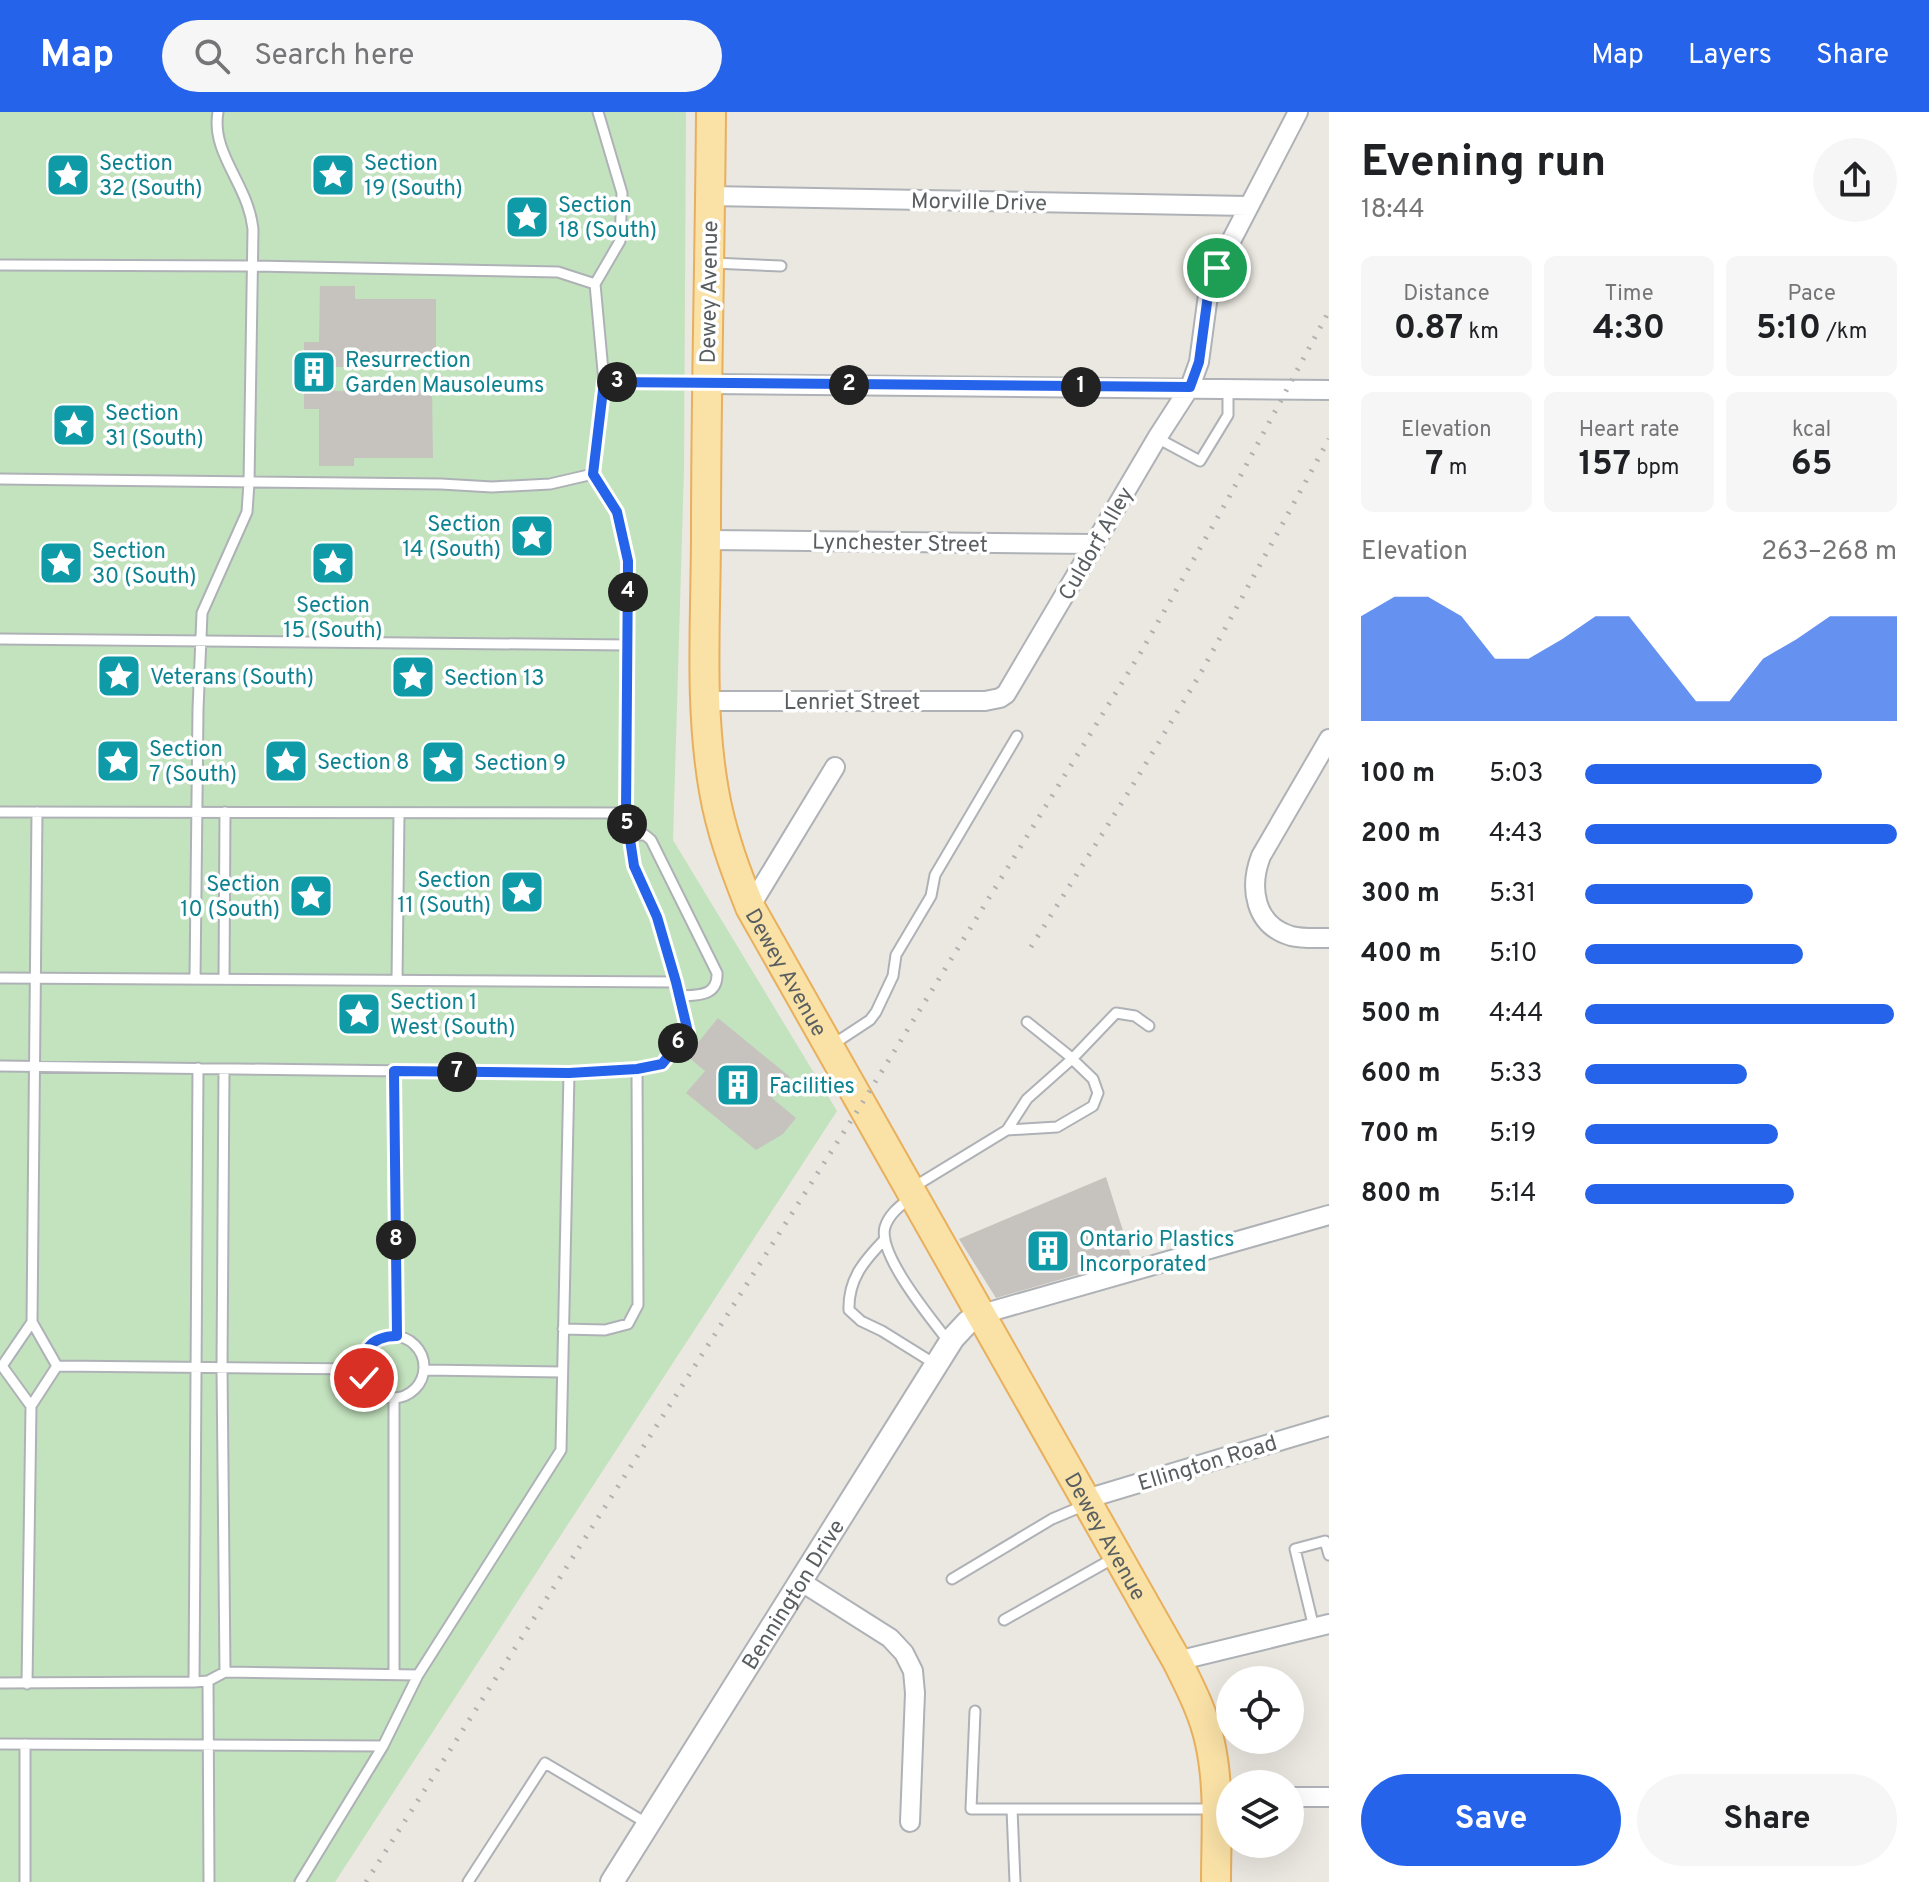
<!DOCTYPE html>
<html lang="en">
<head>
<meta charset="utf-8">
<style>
	body { margin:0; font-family:Overpass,sans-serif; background:#f6f6f6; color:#202124; height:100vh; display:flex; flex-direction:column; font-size:30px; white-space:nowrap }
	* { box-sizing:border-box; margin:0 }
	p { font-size:26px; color:#757577 }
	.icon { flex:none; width:44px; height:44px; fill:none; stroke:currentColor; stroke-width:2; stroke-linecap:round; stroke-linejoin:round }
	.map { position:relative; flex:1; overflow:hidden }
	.panel { display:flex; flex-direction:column; background:#fff; width:600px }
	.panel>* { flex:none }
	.fabs { position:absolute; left:1216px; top:1554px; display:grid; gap:16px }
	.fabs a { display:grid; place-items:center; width:88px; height:88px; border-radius:50%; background:#fff; box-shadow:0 8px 32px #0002; font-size:40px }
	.pin { position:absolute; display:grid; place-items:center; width:68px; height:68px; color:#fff; margin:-34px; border:4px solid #fff; border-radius:50%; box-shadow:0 2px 8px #0007 }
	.km { position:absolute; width:40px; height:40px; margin:-20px; border-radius:50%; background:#222; color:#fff; font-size:22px; line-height:40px; text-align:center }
	.round { display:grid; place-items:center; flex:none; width:84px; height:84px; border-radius:42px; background:#f6f6f6 }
	.headline { display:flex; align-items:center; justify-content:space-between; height:136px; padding:0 32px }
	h1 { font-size:44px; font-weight:700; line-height:60px }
	.figures { display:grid; grid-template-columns:repeat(3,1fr); gap:12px; height:136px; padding:8px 32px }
	.figures div { display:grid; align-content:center; border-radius:12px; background:#f6f6f6; text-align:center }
	.figures b { font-size:34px; font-weight:700 }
	.figures small { font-size:22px; font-weight:400 }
	.figures p { font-size:22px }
	.chart { height:224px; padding:16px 32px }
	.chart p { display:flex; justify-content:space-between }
	.chart svg { width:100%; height:144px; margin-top:8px; fill:#2563eb; opacity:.7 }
	.cta { display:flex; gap:16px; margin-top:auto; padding:16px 32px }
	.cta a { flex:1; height:92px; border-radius:48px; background:#2563eb; color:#fff; font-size:32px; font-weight:700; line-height:92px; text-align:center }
	.cta a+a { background:#f6f6f6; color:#202124 }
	ul { padding:0 32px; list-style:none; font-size:26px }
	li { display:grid; grid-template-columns:128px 96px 1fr; align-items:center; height:60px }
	li i { height:20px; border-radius:10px; background:#2563eb }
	header { display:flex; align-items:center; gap:48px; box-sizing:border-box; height:112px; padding:0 40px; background:#2563eb; color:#fff }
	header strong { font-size:38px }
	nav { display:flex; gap:44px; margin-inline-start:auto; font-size:28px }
	.search { width:560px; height:72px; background:#f6f6f6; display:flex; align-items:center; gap:20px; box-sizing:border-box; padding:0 28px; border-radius:44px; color:#757577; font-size:30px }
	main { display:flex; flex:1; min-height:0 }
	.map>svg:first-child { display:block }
	.green { fill:#c3e2be }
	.building { fill:#c6c3be }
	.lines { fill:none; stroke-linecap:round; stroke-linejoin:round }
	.service-casing { stroke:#aeb2b6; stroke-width:13 }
	.minor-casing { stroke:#aeb2b6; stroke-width:22 }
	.tertiary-casing { stroke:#aeb2b6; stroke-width:26 }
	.primary-casing { stroke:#e8af5d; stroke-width:32 }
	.service { stroke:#fff; stroke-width:9 }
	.minor { stroke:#fff; stroke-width:18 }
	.tertiary { stroke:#fff; stroke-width:22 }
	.primary { stroke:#fae2a7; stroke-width:28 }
	.rail { stroke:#b0b1b1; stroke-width:5; stroke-dasharray:2 10; stroke-linecap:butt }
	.route-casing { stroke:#fff; stroke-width:16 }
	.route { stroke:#2563eb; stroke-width:10 }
	.labels { text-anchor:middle; stroke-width:7; stroke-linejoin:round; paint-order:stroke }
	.culture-label { font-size:22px; fill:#0d838f; stroke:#fff; text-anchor:start }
	.street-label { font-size:22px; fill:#595e61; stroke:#fff }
</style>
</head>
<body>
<header>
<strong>Map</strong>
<div class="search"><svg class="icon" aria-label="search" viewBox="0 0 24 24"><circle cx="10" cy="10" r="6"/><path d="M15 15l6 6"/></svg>Search here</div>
<nav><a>Map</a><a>Layers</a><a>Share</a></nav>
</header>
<main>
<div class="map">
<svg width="1329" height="1770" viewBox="0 0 1329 1770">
	<rect width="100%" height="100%" fill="#ebe8e1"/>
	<path class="green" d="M0 0H686L684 357 673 728 837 999 335 1770H0Z"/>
	<path class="building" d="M320 174H355V187H436V253H355V255H323V279L432 278 433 346H354V354H319V297H304V230H319Z
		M718 906 790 965 772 986 796 1006 783 1022 756 1038 686 981 705 959 687 944Z
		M1106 1065 1132 1147 996 1186 959 1127Z"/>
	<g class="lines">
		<g class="service-casing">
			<path id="service" d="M713 151 781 154
				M0 153 252 154 558 160 595 172 604 270
				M595 172 620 129 622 81 598 0
				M1157 326 1200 349 1228 303V276
				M0 367 441 372 492 375 550 372 593 362
				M0 527 627 533
				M0 700 626 701
				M629 723H645L651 728 717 861C718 885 697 883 680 884
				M0 866 676 870
				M195 867 198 597 202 501 247 400 249 371 253 117C252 109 250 100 247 92 236 61 212 34 218 0
				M224 867 225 700
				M397 868 399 701
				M832 933 870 908 876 900 893 864 896 843 931 784 935 763 1017 624
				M0 954 569 961 637 957 662 952 688 920 676 870 657 805 634 754 626 701 628 449 617 400 593 362 604 270 703 272
				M224 957 222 1255 225 1560
				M394 959 397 1224
				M1007 1018 1027 987 1072 947 1116 901 1135 904 1149 914
				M912 1076 1007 1018 1057 1015 1093 994 1098 981 1093 967 1067 942 1027 910
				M910 1086C900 1094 889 1102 885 1115 877 1142 932 1208 949 1230
				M885 1127C864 1149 848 1167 849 1198L861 1209 882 1219 935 1252
				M32 1210 37 700
				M32 1210 57 1254 31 1294 2 1254Z
				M563 1217 605 1218 628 1212 638 1193 637 957
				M362 1255a31 31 0 1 1 62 0a31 31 0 1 1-62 0Z
				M57 1254 362 1257
				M425 1258 562 1260
				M952 1467 1052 1407 1085 1393
				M1004 1508 1114 1446
				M1314 1516 1295 1437 1325 1429 1329 1443
				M394 1562V1286
				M208 1569 209 1770
				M194 1570 198 956
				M0 1571 194 1570 208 1569 225 1560 418 1563
				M27 1572 31 1294
				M975 1599 971 1697H1213
				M0 1632 383 1634
				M1012 1697 1015 1770
				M25 1770V1632
				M300 1770 383 1634 418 1563 561 1338 569 961
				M468 1770 545 1651 648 1712"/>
		</g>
		<g class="minor-casing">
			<path id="minor" d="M710 84 1248 94
				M706 272 1329 278
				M706 428 1094 432
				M704 589H985L1000 586 1006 582 1157 326 1190 275 1199 250 1208 183 1217 156 1298 0
				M1329 627 1261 744C1249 775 1254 813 1291 824 1303 827 1316 826 1329 826
				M750 795 835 655
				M982 1202 1329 1103
				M1086 1387 1329 1314
				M800 1469 890 1526 904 1541 913 1559 915 1581 910 1710
				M1177 1549 1329 1512
				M1290 1685H1329"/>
		</g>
		<g class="tertiary-casing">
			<g id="tertiary">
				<path id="s1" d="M612 1770 953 1226 968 1210 982 1202"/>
			</g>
		</g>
		<g class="primary-casing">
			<g id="primary">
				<path id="s2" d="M711 0C710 140 706 279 706 419 706 506 699 594 714 679 721 720 735 757 750 795L1177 1549C1190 1575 1204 1602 1210 1631 1220 1676 1216 1724 1216 1770"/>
			</g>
		</g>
		<use href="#service" class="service"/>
		<use href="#minor" class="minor"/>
		<use href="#tertiary" class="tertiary"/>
		<use href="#primary" class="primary"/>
		<path class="rail" d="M1031 835 1128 681 1199 564 1329 327
			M366 1770 861 993 1141 540 1228 387 1329 199"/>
	</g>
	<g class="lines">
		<g class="route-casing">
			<path id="route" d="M364 1266C358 1241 370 1224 397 1224L394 959 569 961 637 957 662 952 688 920 676 870 657 805 634 754 626 701 628 449 617 400 593 362 604 270 1190 275 1199 250 1208 183 1217 156"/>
		</g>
		<use href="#route" class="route"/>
	</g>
	<defs>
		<g id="sight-square" transform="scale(2.3)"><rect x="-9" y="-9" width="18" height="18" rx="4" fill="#0f9aa8" stroke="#fff"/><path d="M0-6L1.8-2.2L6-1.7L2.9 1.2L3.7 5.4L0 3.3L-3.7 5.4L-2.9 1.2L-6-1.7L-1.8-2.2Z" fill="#fff"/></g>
		<g id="building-square" transform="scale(2.3)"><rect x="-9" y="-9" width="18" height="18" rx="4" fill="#0f9aa8" stroke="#fff"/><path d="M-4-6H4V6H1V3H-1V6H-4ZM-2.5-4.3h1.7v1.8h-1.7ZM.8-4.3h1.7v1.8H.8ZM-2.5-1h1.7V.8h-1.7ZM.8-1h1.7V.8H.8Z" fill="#fff"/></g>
	</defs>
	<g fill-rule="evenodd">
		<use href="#sight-square" x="68" y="63"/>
		<use href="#sight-square" x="333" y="63"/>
		<use href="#sight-square" x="527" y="105"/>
		<use href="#building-square" x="314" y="260"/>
		<use href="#sight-square" x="74" y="313"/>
		<use href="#sight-square" x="532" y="424"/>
		<use href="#sight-square" x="61" y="451"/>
		<use href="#sight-square" x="333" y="451"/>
		<use href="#sight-square" x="119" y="564"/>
		<use href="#sight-square" x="413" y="565"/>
		<use href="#sight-square" x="118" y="649"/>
		<use href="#sight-square" x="286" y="649"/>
		<use href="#sight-square" x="443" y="650"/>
		<use href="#sight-square" x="522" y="780"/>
		<use href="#sight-square" x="311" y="784"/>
		<use href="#sight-square" x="359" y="902"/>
		<use href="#building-square" x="738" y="973"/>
		<use href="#building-square" x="1048" y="1139"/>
	</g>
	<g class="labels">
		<g class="culture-label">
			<text x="99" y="58">Section<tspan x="99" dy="25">32 (South)</tspan></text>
			<text x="364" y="58">Section<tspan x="364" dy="25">19 (South)</tspan></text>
			<text x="558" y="100">Section<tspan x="558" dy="25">18 (South)</tspan></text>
			<text x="345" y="255">Resurrection<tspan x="345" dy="25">Garden Mausoleums</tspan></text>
			<text x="105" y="308">Section<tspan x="105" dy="25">31 (South)</tspan></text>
			<text x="501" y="419" text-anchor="end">Section<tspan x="501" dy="25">14 (South)</tspan></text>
			<text x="92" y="446">Section<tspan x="92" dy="25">30 (South)</tspan></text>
			<text x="333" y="500" text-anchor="middle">Section<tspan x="333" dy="25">15 (South)</tspan></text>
			<text x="150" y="572">Veterans (South)</text>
			<text x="444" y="573">Section 13</text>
			<text x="149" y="644">Section<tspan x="149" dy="25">7 (South)</tspan></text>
			<text x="317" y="657">Section 8</text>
			<text x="474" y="658">Section 9</text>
			<text x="491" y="775" text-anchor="end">Section<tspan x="491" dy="25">11 (South)</tspan></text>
			<text x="280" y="779" text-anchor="end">Section<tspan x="280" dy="25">10 (South)</tspan></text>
			<text x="390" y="897">Section 1<tspan x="390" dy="25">West (South)</tspan></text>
			<text x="769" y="981">Facilities</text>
			<text x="1079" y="1134">Ontario Plastics<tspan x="1079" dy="25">Incorporated</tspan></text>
		</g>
		<g class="street-label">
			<text transform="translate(979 89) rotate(1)" y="8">Morville Drive</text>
			<text transform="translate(708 180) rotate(-89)" y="8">Dewey Avenue</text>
			<text transform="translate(900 430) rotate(1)" y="8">Lynchester Street</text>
			<text transform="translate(1095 431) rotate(-60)" y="8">Culdorf Alley</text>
			<text x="852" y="597">Lenriet Street</text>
			<text dy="8" stroke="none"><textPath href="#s2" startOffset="876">Dewey Avenue</textPath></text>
			<text transform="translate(1207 1350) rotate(-17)" y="8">Ellington Road</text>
			<text dy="8" stroke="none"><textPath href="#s2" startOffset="1524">Dewey Avenue</textPath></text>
			<text dy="8" stroke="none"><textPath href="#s1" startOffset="340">Bennington Drive</textPath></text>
		</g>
	</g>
</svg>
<div class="fabs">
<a><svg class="icon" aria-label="locate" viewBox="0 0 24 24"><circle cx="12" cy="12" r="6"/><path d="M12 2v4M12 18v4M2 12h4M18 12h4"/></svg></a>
<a><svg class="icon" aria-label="layers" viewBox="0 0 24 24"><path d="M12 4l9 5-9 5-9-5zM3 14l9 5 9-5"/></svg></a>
</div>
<div class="pin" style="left:1217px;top:156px;background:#1e9e55"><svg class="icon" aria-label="arrive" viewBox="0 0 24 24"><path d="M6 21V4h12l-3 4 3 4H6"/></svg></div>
<div class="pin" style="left:364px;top:1266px;background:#d93025"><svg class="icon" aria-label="check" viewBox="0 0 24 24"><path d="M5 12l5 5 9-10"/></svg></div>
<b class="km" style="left:1081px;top:275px">1</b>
<b class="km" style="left:849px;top:273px">2</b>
<b class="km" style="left:617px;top:270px">3</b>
<b class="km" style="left:628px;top:480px">4</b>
<b class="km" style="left:627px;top:712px">5</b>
<b class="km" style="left:678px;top:931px">6</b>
<b class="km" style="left:457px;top:960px">7</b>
<b class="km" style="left:396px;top:1128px">8</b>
</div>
<section class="panel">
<div class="headline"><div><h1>Evening run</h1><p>18:44</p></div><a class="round"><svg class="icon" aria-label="share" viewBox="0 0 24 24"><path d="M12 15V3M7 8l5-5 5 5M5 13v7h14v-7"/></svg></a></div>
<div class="figures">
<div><p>Distance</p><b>0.87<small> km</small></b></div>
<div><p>Time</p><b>4:30</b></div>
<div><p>Pace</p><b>5:10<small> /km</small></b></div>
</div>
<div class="figures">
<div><p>Elevation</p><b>7<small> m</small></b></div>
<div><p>Heart rate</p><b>157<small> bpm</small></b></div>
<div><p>kcal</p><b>65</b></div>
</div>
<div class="chart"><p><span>Elevation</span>263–268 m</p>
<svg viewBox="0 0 160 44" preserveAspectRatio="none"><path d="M0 44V12L10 6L20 6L30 12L40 25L50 25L60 19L70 12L80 12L90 25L100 38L110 38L120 25L130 19L140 12L150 12L160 12V44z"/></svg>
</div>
<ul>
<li><b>100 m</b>5:03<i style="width:76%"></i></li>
<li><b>200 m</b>4:43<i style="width:100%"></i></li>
<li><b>300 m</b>5:31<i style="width:54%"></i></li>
<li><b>400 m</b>5:10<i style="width:70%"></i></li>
<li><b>500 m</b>4:44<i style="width:99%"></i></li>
<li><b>600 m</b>5:33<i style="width:52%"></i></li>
<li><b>700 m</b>5:19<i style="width:62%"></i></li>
<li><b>800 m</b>5:14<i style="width:67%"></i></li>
</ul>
<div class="cta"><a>Save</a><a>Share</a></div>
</section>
</main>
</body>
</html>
